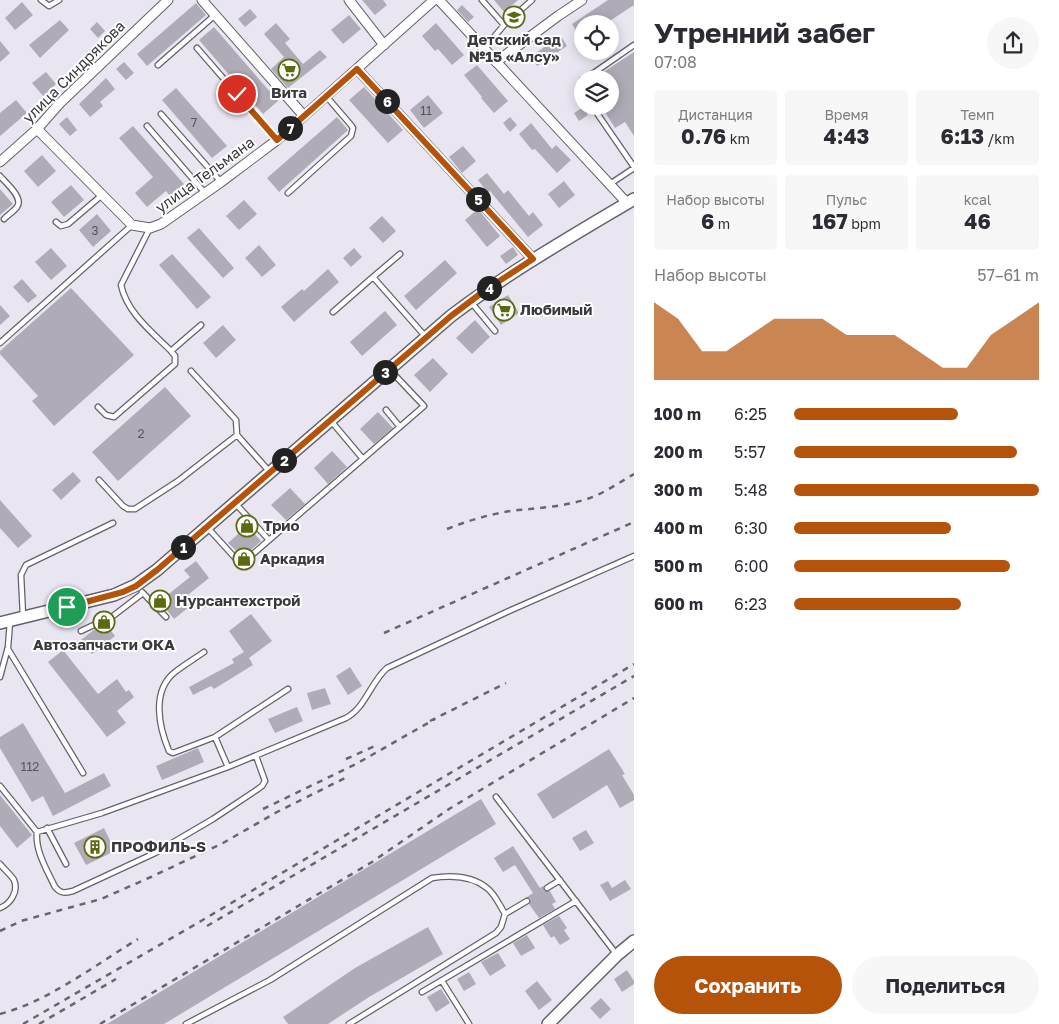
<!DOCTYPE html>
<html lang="ru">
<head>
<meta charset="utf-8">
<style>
	body { margin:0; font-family:"Golos Text",sans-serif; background:#f7f7f7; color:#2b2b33; height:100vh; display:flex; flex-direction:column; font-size:19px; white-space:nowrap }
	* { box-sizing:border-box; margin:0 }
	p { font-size:16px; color:#7c7c81 }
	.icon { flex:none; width:28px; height:28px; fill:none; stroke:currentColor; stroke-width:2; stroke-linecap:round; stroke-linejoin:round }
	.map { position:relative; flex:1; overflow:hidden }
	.panel { display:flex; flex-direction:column; background:#fff; width:425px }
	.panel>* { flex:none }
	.controls { position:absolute; left:574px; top:15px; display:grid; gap:10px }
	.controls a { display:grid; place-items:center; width:45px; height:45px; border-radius:50%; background:#fff; box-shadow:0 2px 12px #0003; font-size:25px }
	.pin { position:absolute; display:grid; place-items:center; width:42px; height:42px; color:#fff; margin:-21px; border:2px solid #fff; border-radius:50%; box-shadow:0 1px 5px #0007 }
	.km { position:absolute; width:25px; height:25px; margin:-12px; border-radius:50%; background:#222; color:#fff; font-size:14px; line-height:25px; text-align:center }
	.round { display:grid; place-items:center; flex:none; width:52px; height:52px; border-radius:26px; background:#f7f7f7 }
	.summary { display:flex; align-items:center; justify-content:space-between; height:85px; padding:0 20px }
	h1 { font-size:28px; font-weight:700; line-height:38px }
	.metrics { display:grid; grid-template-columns:repeat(3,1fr); gap:8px; height:85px; padding:5px 20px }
	.metrics div { display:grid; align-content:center; border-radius:5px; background:#f7f7f7; text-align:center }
	.metrics b { font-size:21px; font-weight:700 }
	.metrics small { font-size:14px; font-weight:400 }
	.metrics p { font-size:14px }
	.chart { height:140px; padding:10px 20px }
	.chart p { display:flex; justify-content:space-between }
	.chart svg { width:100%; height:90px; margin-top:5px; fill:#b45309; opacity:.7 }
	.cta { display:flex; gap:10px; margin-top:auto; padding:10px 20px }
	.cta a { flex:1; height:58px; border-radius:30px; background:#b45309; color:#fff; font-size:20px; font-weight:700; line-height:58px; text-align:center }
	.cta a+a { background:#f7f7f7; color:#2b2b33 }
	ul { padding:0 20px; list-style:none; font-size:16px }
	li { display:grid; grid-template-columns:80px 60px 1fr; align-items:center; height:38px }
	li i { height:12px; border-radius:6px; background:#b45309 }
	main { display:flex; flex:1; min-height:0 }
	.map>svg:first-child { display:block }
	.building { fill:#afacb7 }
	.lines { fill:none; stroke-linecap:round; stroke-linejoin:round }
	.lane-casing { stroke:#64616c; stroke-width:7 }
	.street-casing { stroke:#64616c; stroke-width:11 }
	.secondary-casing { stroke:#64616c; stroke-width:14 }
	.lane { stroke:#fff; stroke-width:4.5 }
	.street { stroke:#fff; stroke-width:9 }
	.secondary { stroke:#fff; stroke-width:11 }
	.rail { stroke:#68656c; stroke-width:2.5; stroke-dasharray:6 6; stroke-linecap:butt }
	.route-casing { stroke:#fff; stroke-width:10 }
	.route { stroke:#b45309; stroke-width:6 }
	.labels { text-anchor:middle; stroke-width:4; stroke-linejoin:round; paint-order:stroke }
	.number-label { font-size:12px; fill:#58565c }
	.poi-label { font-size:15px; font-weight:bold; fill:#3b393e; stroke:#fff; text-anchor:start }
	.street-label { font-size:15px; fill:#3b393e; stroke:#fff }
</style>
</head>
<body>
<main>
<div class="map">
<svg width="634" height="1024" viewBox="0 0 634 1024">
	<rect width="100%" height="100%" fill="#e9e6f2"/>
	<path class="building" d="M362 0H383L387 5 375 15Z
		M494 0H518L504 12Z
		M608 0H634V5L605 24H582V40L572 24Z
		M22 2 33 15 15 30 5 18Z
		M196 3 206 15 147 66 137 54Z
		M462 5 474 17 468 22 457 10Z
		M250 9 257 17 245 27 238 19Z
		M349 15 361 29 343 44 331 30Z
		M60 20 69 30 40 58 29 45Z
		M97 22 105 31 98 38 90 29Z
		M276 23 290 39 285 43 303 64 320 50 327 57 288 88 271 69 284 57 264 34Z
		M436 23 464 55 452 65 438 49 435 51 422 36Z
		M214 27 278 101 263 114 199 40Z
		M561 36 567 46 537 66 531 56Z
		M0 41 10 53 0 62Z
		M634 52V136L625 122 615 128 601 106H610V79H593Z
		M124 62 134 73 126 80 116 69Z
		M477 65 508 101 494 113 481 98 482 97 464 75Z
		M46 72 56 84 43 96 32 83Z
		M106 78 115 89 100 102 103 106 90 117 79 104Z
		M364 87 403 130 388 143 349 100Z
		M176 88 227 146 212 158 162 100Z
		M428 95 443 113 424 128 410 110Z
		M16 100 27 113 0 136V113Z
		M583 107 588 115 579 121 574 113Z
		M67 117 77 130 70 136 59 124Z
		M337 117 348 130 279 192 267 178Z
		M510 117 517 125 510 132 503 123Z
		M531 123 552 149 556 145 571 160 557 173 535 149 532 150 519 134Z
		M133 126 184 184 170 196 166 191 147 207 135 193 153 177 119 138Z
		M463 146 476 161 462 173 449 157Z
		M42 155 56 171 38 187 24 171Z
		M487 173 504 194 508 190 529 216 533 212 543 225 528 237 490 191 488 193 478 180Z
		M564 181 575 195 559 208 548 194Z
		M71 185 84 200 64 217 51 202Z
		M0 189 13 204 0 215Z
		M244 200 257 214 239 230 226 216Z
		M478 209 500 236 487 247 465 220Z
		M97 214 111 231 93 247 79 230Z
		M382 216 396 231 383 243 369 228Z
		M199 228 234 268 223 278 187 238Z
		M259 245 276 265 262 277 245 258Z
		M513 247 518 255 506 264 500 256Z
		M51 248 67 266 51 280 35 262Z
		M354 248 362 257 351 267 343 258Z
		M172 254 211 297 197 309 159 265Z
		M445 260 457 273 416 310 404 296Z
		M328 269 339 282 294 322 281 307 302 289 304 291Z
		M22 279 37 296 28 303 13 287Z
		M71 288 134 355 54 426 32 401 38 396 0 354V351Z
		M508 295 519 313 501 325 489 307Z
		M0 305 10 316 0 325Z
		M385 311 397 325 362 356 350 342Z
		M475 320 490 337 472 354 456 338Z
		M223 325 236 340 216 358 203 343Z
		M433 358 448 374 430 392 414 375Z
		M165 387 191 416 118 481 92 452Z
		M378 412 393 428 374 444 360 429Z
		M332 451 347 467 328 484 314 468Z
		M73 472 81 481 61 500 52 490Z
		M290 488 305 504 286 520 271 505Z
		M0 500 32 536 18 548 0 528Z
		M247 526 261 541 243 557 228 543Z
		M196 561 209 578 188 595 194 603 174 619 160 601 190 577 184 570Z
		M251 614 272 641 249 658 253 665 214 689 211 686 193 695 189 687 234 663 232 659 244 652 229 631Z
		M106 624 115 636 92 654 81 640 95 629Z
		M63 650 98 694 117 679 126 692 129 690 134 697 117 711 126 723 107 737 48 662Z
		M350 667 362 686 348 695 336 676Z
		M325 688 331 704 312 710 307 693Z
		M297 707 303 721 275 733 268 719Z
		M23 723 65 793 104 773 111 786 53 816 43 796 32 802 0 748V737Z
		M198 748 204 762 162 780 156 766Z
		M609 749 625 774 622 775 634 795V800L620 808 607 785 553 819 537 794Z
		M0 795 32 835 17 848 0 826Z
		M481 799 496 824 164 1024H107Z
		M104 828 115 851 86 865 74 843Z
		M586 830 594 843 580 851 572 838Z
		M513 846 540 888 543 886 545 891H550L556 902 552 904 555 909 539 918 529 904 531 899 527 897 533 893 515 865 503 872 494 858Z
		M625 880 631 889 610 901 600 885 608 881 612 888Z
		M559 916 567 928 564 930 570 939 560 945 554 936 551 938 543 925Z
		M428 927 443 954 369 997 328 1024H288L283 1017 355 968Z
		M527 935 535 948 521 956 513 943Z
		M498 953 506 966 490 976 481 962Z
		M627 970 634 981V984L622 992 614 979Z
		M469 972 476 984 464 991 457 979Z
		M537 981 552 1000 539 1010 525 991Z
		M441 989 450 1003 436 1012 427 997Z
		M601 998 611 1009 600 1019 590 1008Z"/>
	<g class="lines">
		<g class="lane-casing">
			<path id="lane" d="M41 0 49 6 59 0
				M482 0 504 25 532 0
				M197 48 277 140
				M484 49 504 25
				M158 65 215 15
				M585 79 634 45
				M582 80 579 86 582 93
				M592 106 634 167
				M161 114 221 182
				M147 126 205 193
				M0 176C6 183 24 198 17 207 13 212 8 215 4 219
				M610 184 634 168
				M288 193 351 136 353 128 351 125 326 96
				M56 222 61 226 68 224 102 195
				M373 277 400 254
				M471 302 495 331
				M333 312 373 277 425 336
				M0 343 132 225
				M171 351 201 325
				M191 371 236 420 237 435 269 471
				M98 407 106 415 114 417 175 364V356L171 351C152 332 127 313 121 285L150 228
				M386 410 400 427
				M331 421 363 459
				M99 480 123 506 128 509H135L178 481 237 435
				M235 503 269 540
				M207 527 237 560 243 561 246 560 424 406 390 370
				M142 592 166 617
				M23 616 21 575 26 565 113 523
				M81 631 113 616 143 593
				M8 649 83 773
				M204 652C194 659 184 665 175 672 151 691 159 727 169 751L173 753 215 737 288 689
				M0 677 8 647 10 622
				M215 737 228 767
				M0 786 37 832C35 851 47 870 55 887 61 894 65 893 73 891L155 853 213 819 258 789 262 786 265 781 256 756
				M496 797 617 955
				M47 828 66 864
				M37 832 102 813 228 767 346 718C366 707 370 683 387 668L509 611 634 556
				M0 864C4 869 11 875 14 880 19 892 10 904 0 908
				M547 888 560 880
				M505 914 527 901
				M442 981 469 1024
				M422 992 576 901
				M186 1024 270 980 432 878C451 875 471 875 487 888 495 894 500 906 505 914L501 927 496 933 349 1024"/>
		</g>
		<g class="street-casing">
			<path id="street" d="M202 0 304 116
				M349 0 384 45
				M439 0 627 203
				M496 62 558 16 582 0
				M357 69 533 259
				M37 129 132 225 150 228 161 224 221 182 277 140 434 0
				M0 162 37 129 60 103 168 0"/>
		</g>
		<g class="secondary-casing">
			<path id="secondary" d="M0 623 114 595 136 585 157 570 451 316C509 272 572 236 634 199
				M548 1024 617 955 634 941"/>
		</g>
		<use href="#lane" class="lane"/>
		<use href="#street" class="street"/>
		<use href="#secondary" class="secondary"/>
		<path class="rail" d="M447 529C470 520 493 513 518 510 542 508 567 506 590 498 606 492 620 482 634 474
			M384 633 634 522
			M430 721 506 683
			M346 759 375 746
			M263 809 356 764 435 719
			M207 926 634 676
			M0 931 21 921 101 899 151 877 223 843 277 812 349 776
			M0 1014C49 1001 95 965 138 939
			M23 1024 201 921 634 664
			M39 1024 116 979
			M100 1024 372 862 449 809 634 698"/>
	</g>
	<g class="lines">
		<g class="route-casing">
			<path id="route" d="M67 607 123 592 136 586 157 570 451 316 484 291 533 259 357 69 277 140 237 94"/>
		</g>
		<use href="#route" class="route"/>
	</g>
	<defs>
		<g id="school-ring" transform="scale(1.125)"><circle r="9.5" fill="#fff" stroke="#5d6911" stroke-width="1.5"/><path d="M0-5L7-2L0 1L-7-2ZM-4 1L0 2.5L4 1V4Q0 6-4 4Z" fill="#5d6911"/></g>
		<g id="supermarket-ring" transform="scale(1.125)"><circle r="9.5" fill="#fff" stroke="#5d6911" stroke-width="1.5"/><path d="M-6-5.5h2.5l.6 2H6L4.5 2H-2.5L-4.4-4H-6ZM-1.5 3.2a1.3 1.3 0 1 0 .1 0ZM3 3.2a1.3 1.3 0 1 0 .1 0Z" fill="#5d6911"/></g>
		<g id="shop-ring" transform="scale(1.125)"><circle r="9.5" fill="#fff" stroke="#5d6911" stroke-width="1.5"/><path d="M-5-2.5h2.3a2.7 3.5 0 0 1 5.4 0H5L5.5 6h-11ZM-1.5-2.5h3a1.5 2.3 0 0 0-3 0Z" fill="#5d6911"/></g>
		<g id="building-ring" transform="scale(1.125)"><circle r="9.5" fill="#fff" stroke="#5d6911" stroke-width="1.5"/><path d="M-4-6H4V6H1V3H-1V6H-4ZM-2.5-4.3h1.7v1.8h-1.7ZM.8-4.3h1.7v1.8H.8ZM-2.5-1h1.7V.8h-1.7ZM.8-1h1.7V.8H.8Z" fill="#5d6911"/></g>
	</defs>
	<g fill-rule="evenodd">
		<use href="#school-ring" x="514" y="17"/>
		<use href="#supermarket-ring" x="289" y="70"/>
		<use href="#supermarket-ring" x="504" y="310"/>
		<use href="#shop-ring" x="247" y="526"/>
		<use href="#shop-ring" x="244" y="559"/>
		<use href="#shop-ring" x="160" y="601"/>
		<use href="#shop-ring" x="104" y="622"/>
		<use href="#building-ring" x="95" y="847"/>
	</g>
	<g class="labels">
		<g class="number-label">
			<text x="426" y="115">11</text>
			<text x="194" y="127">7</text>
			<text x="95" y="235">3</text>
			<text x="141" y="438">2</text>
			<text x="30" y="771">112</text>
		</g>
		<g class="poi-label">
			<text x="514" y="45" text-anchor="middle">Детский сад<tspan x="514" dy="17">№15 «Алсу»</tspan></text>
			<text x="289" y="98" text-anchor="middle">Вита</text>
			<text x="520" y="315">Любимый</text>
			<text x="263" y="531">Трио</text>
			<text x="260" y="564">Аркадия</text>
			<text x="176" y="606">Нурсантехстрой</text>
			<text x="104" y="650" text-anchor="middle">Автозапчасти ОКА</text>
			<text x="111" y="852">ПРОФИЛЬ-S</text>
		</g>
		<g class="street-label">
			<text transform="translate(74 72) rotate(-45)" y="5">улица Синдрякова</text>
			<text transform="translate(205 175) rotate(-36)" y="5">улица Тельмана</text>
		</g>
	</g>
</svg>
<div class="controls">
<a><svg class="icon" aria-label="locate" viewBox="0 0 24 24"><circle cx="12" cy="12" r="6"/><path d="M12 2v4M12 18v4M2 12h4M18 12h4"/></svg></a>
<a><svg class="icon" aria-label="layers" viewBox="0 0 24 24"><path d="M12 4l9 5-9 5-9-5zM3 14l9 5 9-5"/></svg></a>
</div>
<div class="pin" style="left:67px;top:607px;background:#1e9e55"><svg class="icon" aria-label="arrive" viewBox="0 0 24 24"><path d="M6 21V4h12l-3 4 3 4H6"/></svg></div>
<div class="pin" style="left:237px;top:94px;background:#d93025"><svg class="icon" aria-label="check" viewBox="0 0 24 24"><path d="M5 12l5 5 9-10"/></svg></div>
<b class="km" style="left:183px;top:547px">1</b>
<b class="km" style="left:284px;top:460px">2</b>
<b class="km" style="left:385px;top:372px">3</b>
<b class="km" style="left:489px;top:288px">4</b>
<b class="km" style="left:478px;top:199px">5</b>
<b class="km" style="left:387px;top:101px">6</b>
<b class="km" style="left:290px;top:128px">7</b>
</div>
<section class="panel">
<div class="summary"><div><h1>Утренний забег</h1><p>07:08</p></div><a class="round"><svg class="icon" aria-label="share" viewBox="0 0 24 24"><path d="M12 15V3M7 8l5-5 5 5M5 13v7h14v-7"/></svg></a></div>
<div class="metrics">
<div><p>Дистанция</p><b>0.76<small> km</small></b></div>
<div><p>Время</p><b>4:43</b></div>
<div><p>Темп</p><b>6:13<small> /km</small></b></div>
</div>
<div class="metrics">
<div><p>Набор высоты</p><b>6<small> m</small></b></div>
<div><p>Пульс</p><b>167<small> bpm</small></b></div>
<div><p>kcal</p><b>46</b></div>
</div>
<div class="chart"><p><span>Набор высоты</span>57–61 m</p>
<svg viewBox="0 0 160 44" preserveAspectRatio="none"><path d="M0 44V6L10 14L20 30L30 30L40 22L50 14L60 14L70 14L80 22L90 22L100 22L110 30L120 38L130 38L140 22L150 14L160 6V44z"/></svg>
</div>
<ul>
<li><b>100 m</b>6:25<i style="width:67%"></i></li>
<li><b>200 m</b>5:57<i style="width:91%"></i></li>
<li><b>300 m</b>5:48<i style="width:100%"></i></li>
<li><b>400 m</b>6:30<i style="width:64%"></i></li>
<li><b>500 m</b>6:00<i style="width:88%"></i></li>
<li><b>600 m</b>6:23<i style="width:68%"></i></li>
</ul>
<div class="cta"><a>Сохранить</a><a>Поделиться</a></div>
</section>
</main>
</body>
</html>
